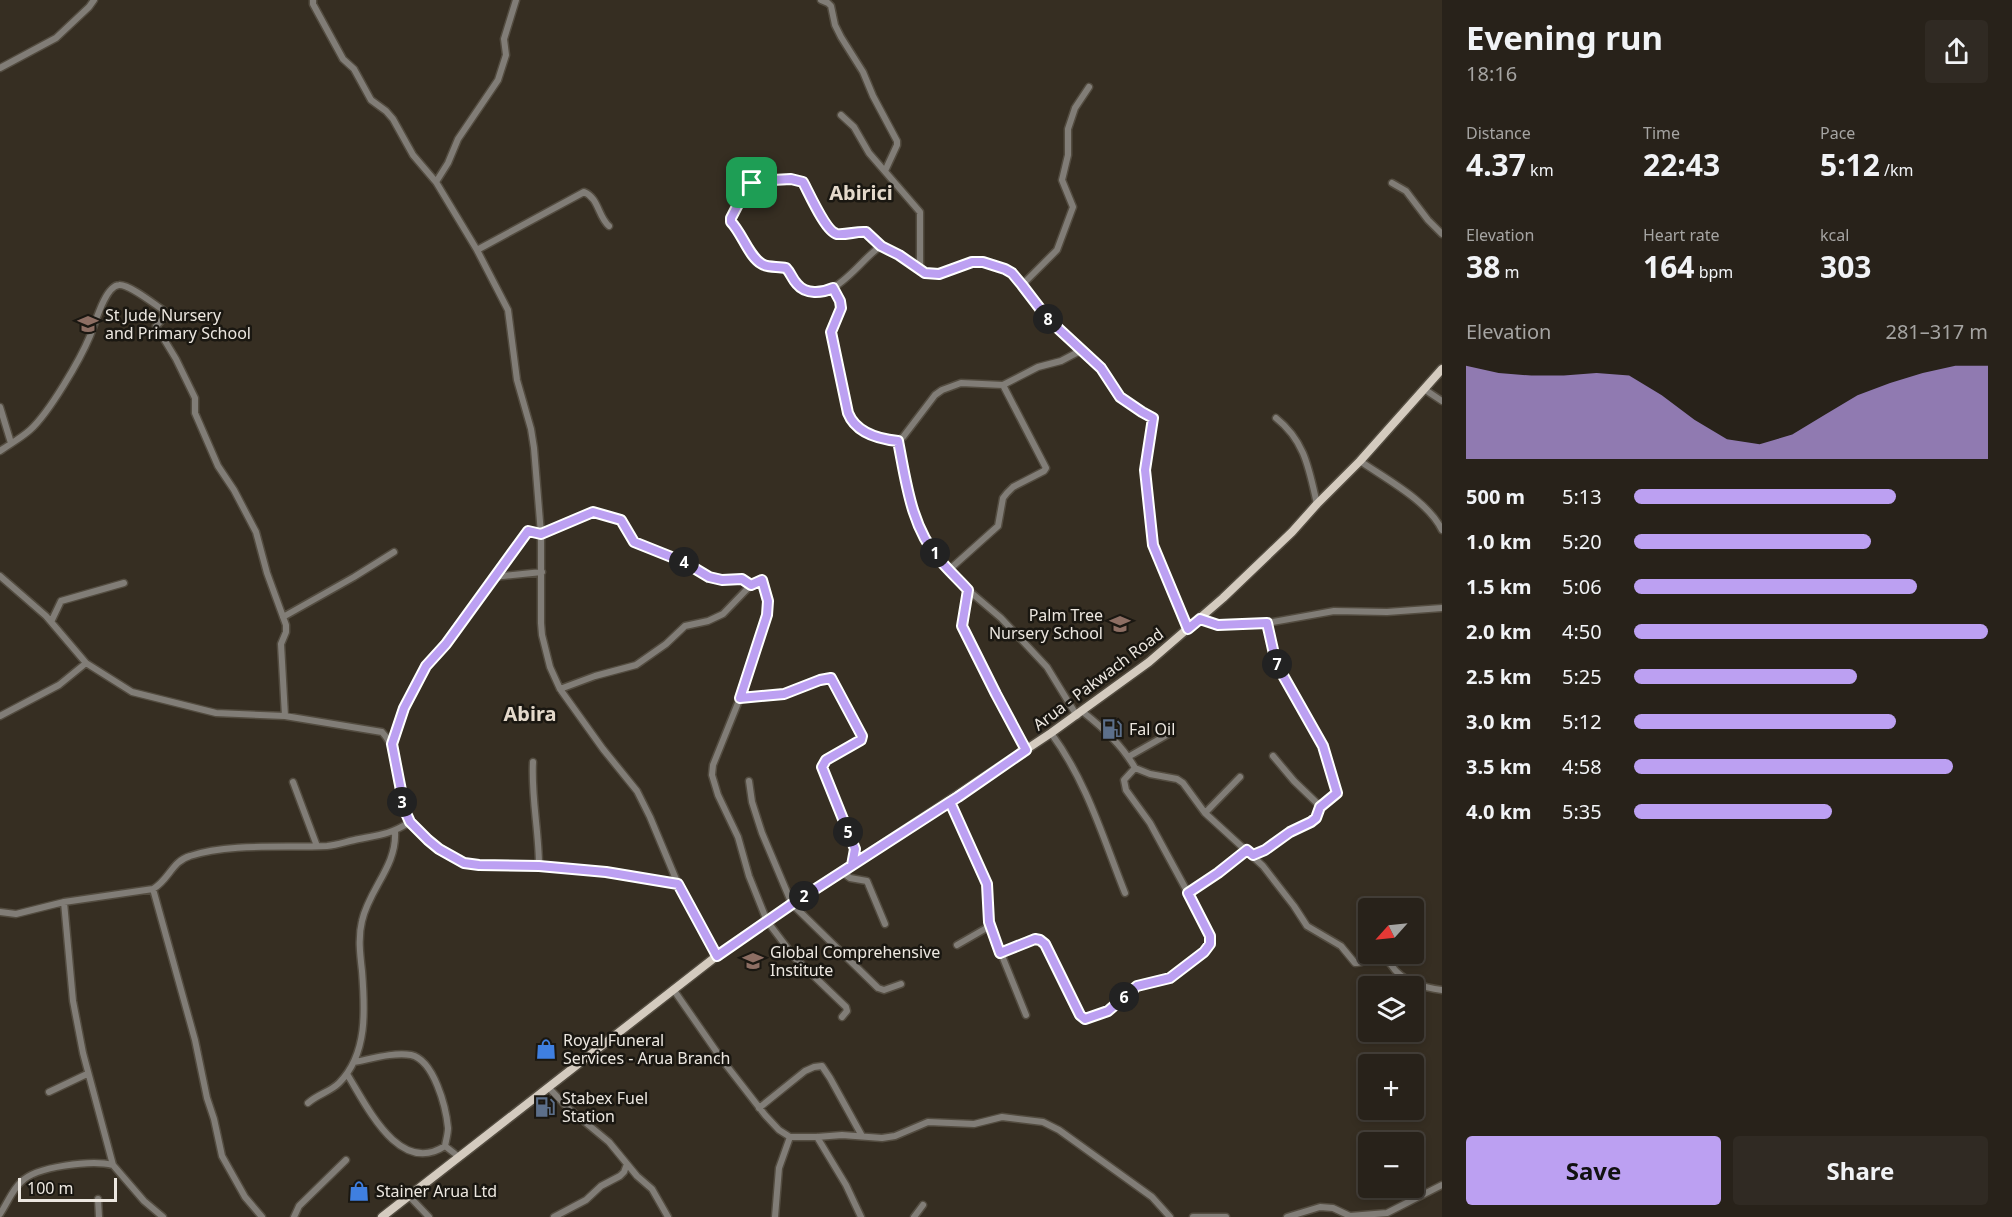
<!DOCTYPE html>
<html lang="en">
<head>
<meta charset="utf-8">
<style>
	body { margin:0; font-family:"Noto Sans",sans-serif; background:#302a23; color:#f1f3f6; height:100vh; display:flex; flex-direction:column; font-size:22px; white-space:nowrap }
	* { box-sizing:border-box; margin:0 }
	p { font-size:20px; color:#a5a4a2 }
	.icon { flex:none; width:33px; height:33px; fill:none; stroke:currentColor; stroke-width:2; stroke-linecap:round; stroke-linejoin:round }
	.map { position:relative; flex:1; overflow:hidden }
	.drawer { display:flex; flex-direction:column; background:#28221a; width:570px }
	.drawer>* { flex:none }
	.needle { width:39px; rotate:243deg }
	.buttons { position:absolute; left:1358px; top:898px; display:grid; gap:12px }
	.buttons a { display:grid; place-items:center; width:66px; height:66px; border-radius:6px; background:#28221a; box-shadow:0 3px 9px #0003,0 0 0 2px #443f39; font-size:30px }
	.scale { position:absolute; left:18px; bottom:15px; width:99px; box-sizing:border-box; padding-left:6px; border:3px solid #ece7e0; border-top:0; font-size:16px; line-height:21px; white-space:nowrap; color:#ece7e0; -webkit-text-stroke:4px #1a1711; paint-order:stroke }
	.pin { position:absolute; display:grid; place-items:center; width:51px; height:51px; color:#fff; margin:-26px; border-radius:12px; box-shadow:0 3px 9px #0006 }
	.km { position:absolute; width:30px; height:30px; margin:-15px; border-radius:50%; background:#222; color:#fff; font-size:16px; line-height:30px; text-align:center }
	.round { display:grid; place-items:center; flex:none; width:63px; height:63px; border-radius:6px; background:#302a23 }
	.headline { display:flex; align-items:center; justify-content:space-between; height:102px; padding:0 24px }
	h1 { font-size:33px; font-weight:700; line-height:45px }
	.stats { display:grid; grid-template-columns:repeat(3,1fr); gap:9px; height:102px; padding:6px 24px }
	.stats div { display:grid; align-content:center }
	.stats b { font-size:30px; font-weight:700 }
	.stats small { font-size:16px; font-weight:400 }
	.stats p { font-size:16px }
	.chart { height:168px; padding:12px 24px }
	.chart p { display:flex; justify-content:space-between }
	.chart svg { width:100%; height:108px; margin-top:6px; fill:#bca0f2; opacity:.7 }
	.primary-button { display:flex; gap:12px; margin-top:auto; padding:12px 24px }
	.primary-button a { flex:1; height:69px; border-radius:6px; background:#bca0f2; color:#111; font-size:24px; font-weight:700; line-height:69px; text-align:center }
	.primary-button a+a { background:#302a23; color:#f1f3f6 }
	ul { padding:0 24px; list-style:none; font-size:20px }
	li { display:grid; grid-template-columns:96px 72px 1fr; align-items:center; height:45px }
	li i { height:15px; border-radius:8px; background:#bca0f2 }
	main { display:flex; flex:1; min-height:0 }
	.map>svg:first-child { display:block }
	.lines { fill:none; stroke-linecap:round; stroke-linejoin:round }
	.minor-casing { stroke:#534c40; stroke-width:9 }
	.major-casing { stroke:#534c40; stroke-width:11 }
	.minor { stroke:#817d77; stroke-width:6 }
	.major { stroke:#d4cbbf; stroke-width:8 }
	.route-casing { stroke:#fff; stroke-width:12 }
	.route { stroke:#bca0f2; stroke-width:8 }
	.labels { text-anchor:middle; stroke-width:5; stroke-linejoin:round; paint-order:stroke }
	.poi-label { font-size:16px; fill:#ece7e0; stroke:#1a1711; text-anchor:start }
	.street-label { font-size:16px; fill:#ece7e0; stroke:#1a1711 }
	.quarter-label { font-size:20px; font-weight:bold; fill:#e4d9cb; stroke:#1a1711 }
</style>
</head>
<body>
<main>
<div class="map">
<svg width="1442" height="1217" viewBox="0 0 1442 1217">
	<rect width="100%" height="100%" fill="#362e22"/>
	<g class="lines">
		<g class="minor-casing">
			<path id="minor" d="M313 0V4L343 59 354 69 371 100 386 111 393 119 413 155 436 182 477 250 508 310 517 380 531 429 534 448 541 534V623L542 635 550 667 560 689 603 749 637 791 650 817 678 884 717 956
				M821 0 828 3 831 6 835 25 841 37 863 72 873 96 897 141V145L885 171
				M0 68 56 38 89 7 94 0
				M841 115 854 127 869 153 920 212V269
				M436 182 448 163 458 139 498 80 506 55 504 39 516 0
				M1392 183 1406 191 1428 220 1442 234
				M881 246C860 259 834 305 804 289 795 285 793 274 786 268 778 266 768 268 762 264 751 257 739 231 731 221L745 191 752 183 763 185 773 180 791 179 803 182C809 193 826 232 837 234 847 235 857 231 866 232L881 246 899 255 925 273 939 274 972 262H983L1005 269 1012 274 1022 285 1048 319 1102 368 1120 397 1141 412 1153 416 1145 470 1153 545 1188 629
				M477 250 584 192C599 198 598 217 609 226
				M1022 285 1057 250 1073 207 1062 180 1068 155V129L1075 108 1089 87
				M833 288 840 301 841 307 831 332 848 413C856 433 878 439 898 441L903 437 935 395 942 390 961 383 1003 385 1038 367 1061 361 1082 350
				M1424 389 1442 401
				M0 407 11 443
				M1276 418C1305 441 1309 469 1317 504
				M898 441 911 502 921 531 939 559 968 590 1001 618 1047 667 1077 716
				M0 451C10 444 21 438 30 430 49 413 80 360 90 336 95 324 105 286 119 285 129 284 154 304 163 310L165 317 156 326 176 359 195 398V413L218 466 234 490 256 532 267 573 286 625V632L281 644 285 716
				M1360 461C1386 479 1428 501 1442 530
				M950 569 998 526 1003 498 1007 493 1013 487 1044 471 1046 468 1003 385
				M0 576 46 616 86 663 132 692 216 713 285 716 382 732C405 756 392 795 410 822 420 837 447 857 464 863 485 869 515 865 537 866 584 867 631 876 678 884
				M493 577 542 572
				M968 590 962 626 996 694 1026 750
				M283 617 354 577 394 552
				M1200 619 1218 625 1267 623 1276 663 1323 746 1337 790 1336 794 1320 806 1315 818 1311 822 1290 832 1265 851 1253 855
				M51 622 61 601 124 583
				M1267 623 1334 611 1387 612 1442 608
				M560 689 595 676 636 665 666 644 685 626 708 621 723 614 751 585 762 580 768 601 767 615 740 698 713 765 712 775 718 795 738 837 749 876 767 921 795 958 846 1007 847 1011 842 1017
				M740 698 784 694 820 680 831 678 862 736 861 740 826 760 822 767 855 849 852 865
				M1083 712C1103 728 1122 745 1135 768L1124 780 1126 790 1150 823 1188 893 1218 873 1247 850
				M0 716 59 685 86 663
				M1051 733C1087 782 1103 838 1125 893
				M392 744 404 708 419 677 530 531 541 534 593 512 621 520 631 538 638 544 684 562 714 579H742L751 585
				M1273 756 1294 781 1320 806
				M1128 757 1172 732
				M533 762C531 797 539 831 539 866
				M1135 768 1150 774 1177 779 1183 783 1205 813 1263 866 1294 906 1307 926 1341 946 1355 963C1365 963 1374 955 1383 958 1390 960 1392 968 1397 972 1409 984 1426 988 1442 990
				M749 781 752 802 762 833 792 904 878 988 884 990 901 984
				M293 782 317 846
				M950 802 987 884 990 926 1026 1015
				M1205 813 1240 777
				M842 872 850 878 867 881 885 924
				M153 889 195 1040 207 1098 214 1119 222 1156 245 1197 262 1217
				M64 902 73 1001 83 1053 113 1165 144 1201 163 1217
				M0 912 16 914 64 902 153 889C169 880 172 861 190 856 230 843 285 848 327 846 338 845 348 841 359 839 380 835 391 834 410 822
				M957 945 990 926
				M1000 953 1035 939 1042 941 1080 1015 1085 1019 1108 1011 1137 986 1170 978 1204 952 1210 944V936L1207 927 1188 893
				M673 989 723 1061 765 1115 779 1130 790 1137H817L842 1135 882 1138 895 1136 928 1122 974 1124 1002 1117 1043 1122 1059 1130 1152 1197 1170 1217
				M354 1062C371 1059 393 1052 411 1055 434 1060 446 1107 448 1128 448 1134 446 1140 445 1146
				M347 1074C367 1106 399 1176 445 1146L459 1157
				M548 1087 568 1108 609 1142 637 1176 652 1189 668 1217
				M49 1092 87 1074
				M308 1103C318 1094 330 1092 339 1083 368 1054 365 1009 362 971 360 954 358 937 362 921 369 889 397 866 395 832
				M759 1108 805 1071 814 1067 822 1066 830 1078 862 1136
				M817 1137 846 1185 861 1217
				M409 1196 429 1217
				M98 1199 99 1217
				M0 1214C7 1204 12 1190 21 1182 36 1166 92 1160 113 1165
				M294 1217 299 1206 346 1160
				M554 1217 586 1200 601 1186 620 1176 624 1172 627 1164
				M775 1217 779 1168 790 1137
				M914 1217 923 1205
				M1193 1217H1226
				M1287 1217 1320 1207 1333 1208 1350 1216 1387 1213 1442 1185"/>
		</g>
		<g class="major-casing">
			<path id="major" d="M382 1217 727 948 1051 733 1149 662 1223 598 1292 532 1317 504 1360 461 1442 369"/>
		</g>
		<use href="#minor" class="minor"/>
		<use href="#major" class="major"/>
	</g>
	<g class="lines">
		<g class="route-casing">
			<path id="route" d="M752 183 745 191 731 218V222C742 233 749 257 762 264 768 268 778 266 786 268 791 273 792 279 797 284 806 295 822 293 833 288L840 301 841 308 831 332 848 413C856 433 878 439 898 441 906 481 911 527 939 559 948 570 959 580 968 590L962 626 996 694 1026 750 958 797 950 802 800 899 792 904 717 956 678 884 606 872 539 866 479 865 464 863 439 849 428 840 410 822 405 811 392 744 404 708 426 666 446 644 528 531 541 534 593 512 621 520 634 542 684 562 709 577 722 580 742 579 751 585 762 580 768 601 767 615 740 698 784 694 820 680 831 678 862 736 861 740 826 760 822 767 855 849 852 865 950 802 987 884 989 922 1000 953 1035 939 1040 940 1045 944 1080 1015 1085 1019 1108 1011 1137 986 1170 978 1204 952 1210 944V936L1188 893 1218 873 1247 850 1253 855 1265 850 1290 832 1311 822 1316 818 1320 807 1337 793 1323 746 1276 663 1267 623 1218 625 1200 619 1188 629 1153 545 1145 470 1153 418 1142 412 1120 397 1101 368 1048 319 1022 285 1012 273 1005 269 983 262H972L939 274 925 273 899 255 881 246 866 232C857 231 847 235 837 234 826 232 809 193 803 182L791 179 773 180 764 185 752 183"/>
		</g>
		<use href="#route" class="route"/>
	</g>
	<defs>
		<g id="school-bare" transform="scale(1.62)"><path d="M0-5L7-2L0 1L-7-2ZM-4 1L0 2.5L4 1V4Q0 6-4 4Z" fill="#8d6e63" stroke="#1a1711" stroke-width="2.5" paint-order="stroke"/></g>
		<g id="fuel-bare" transform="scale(1.62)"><path d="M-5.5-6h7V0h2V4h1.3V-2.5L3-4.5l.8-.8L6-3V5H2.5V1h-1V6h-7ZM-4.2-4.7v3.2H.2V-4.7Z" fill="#5c6f8a" stroke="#1a1711" stroke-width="2.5" paint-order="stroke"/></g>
		<g id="shop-bare" transform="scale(1.62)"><path d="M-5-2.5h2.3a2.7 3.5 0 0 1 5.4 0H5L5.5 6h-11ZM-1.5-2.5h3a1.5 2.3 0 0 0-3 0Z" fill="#3f7fe0" stroke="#1a1711" stroke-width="2.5" paint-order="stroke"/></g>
	</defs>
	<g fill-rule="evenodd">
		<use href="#school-bare" x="88" y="324"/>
		<use href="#school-bare" x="1120" y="624"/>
		<use href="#fuel-bare" x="1112" y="729"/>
		<use href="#school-bare" x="753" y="961"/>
		<use href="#shop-bare" x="546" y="1049"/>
		<use href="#fuel-bare" x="545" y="1107"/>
		<use href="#shop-bare" x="359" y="1191"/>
	</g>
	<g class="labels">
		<g class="poi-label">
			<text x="105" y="321">St Jude Nursery<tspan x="105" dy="18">and Primary School</tspan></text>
			<text x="1103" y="621" text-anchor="end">Palm Tree<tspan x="1103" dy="18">Nursery School</tspan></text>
			<text x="1129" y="735">Fal Oil</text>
			<text x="770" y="958">Global Comprehensive<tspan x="770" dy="18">Institute</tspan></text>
			<text x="563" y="1046">Royal Funeral<tspan x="563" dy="18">Services - Arua Branch</tspan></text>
			<text x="562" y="1104">Stabex Fuel<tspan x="562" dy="18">Station</tspan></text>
			<text x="376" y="1197">Stainer Arua Ltd</text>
		</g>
		<g class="street-label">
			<text transform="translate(1098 679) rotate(-37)" y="6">Arua - Pakwach Road</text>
		</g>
		<g class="quarter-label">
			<text x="861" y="200">Abirici</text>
			<text x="530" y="721">Abira</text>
		</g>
	</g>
</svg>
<div class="buttons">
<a><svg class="needle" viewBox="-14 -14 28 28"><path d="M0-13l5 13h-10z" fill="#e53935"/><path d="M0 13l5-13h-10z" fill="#a5a4a2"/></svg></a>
<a><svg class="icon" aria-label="layers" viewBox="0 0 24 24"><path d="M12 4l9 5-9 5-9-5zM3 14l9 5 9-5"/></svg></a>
<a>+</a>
<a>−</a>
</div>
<div class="scale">100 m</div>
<div class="pin" style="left:752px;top:183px;background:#1e9e55"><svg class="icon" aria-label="arrive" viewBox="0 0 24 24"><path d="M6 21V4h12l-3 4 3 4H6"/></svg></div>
<b class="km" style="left:935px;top:553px">1</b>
<b class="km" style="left:804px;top:896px">2</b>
<b class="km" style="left:402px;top:802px">3</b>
<b class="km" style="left:684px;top:562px">4</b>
<b class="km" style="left:848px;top:832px">5</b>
<b class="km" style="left:1124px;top:997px">6</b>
<b class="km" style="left:1277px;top:664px">7</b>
<b class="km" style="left:1048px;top:319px">8</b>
</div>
<section class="drawer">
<div class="headline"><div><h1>Evening run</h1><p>18:16</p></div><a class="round"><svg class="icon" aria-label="share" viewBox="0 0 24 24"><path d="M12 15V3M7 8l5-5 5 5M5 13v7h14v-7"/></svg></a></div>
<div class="stats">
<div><p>Distance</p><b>4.37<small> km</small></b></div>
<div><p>Time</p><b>22:43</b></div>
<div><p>Pace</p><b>5:12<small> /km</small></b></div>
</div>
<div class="stats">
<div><p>Elevation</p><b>38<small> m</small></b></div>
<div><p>Heart rate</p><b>164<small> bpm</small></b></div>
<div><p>kcal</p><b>303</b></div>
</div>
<div class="chart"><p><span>Elevation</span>281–317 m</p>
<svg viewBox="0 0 160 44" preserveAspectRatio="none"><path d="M0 44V6L10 9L20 10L30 10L40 9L50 10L60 18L70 28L80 36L90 38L100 34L110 26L120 18L130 13L140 9L150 6L160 6V44z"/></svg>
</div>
<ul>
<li><b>500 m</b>5:13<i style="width:74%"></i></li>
<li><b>1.0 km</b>5:20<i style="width:67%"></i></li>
<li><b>1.5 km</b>5:06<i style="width:80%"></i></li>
<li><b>2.0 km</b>4:50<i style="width:100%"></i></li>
<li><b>2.5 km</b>5:25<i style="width:63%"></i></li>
<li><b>3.0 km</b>5:12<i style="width:74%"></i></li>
<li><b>3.5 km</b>4:58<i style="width:90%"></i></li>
<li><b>4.0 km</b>5:35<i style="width:56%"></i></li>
</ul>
<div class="primary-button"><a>Save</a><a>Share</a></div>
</section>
</main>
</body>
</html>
